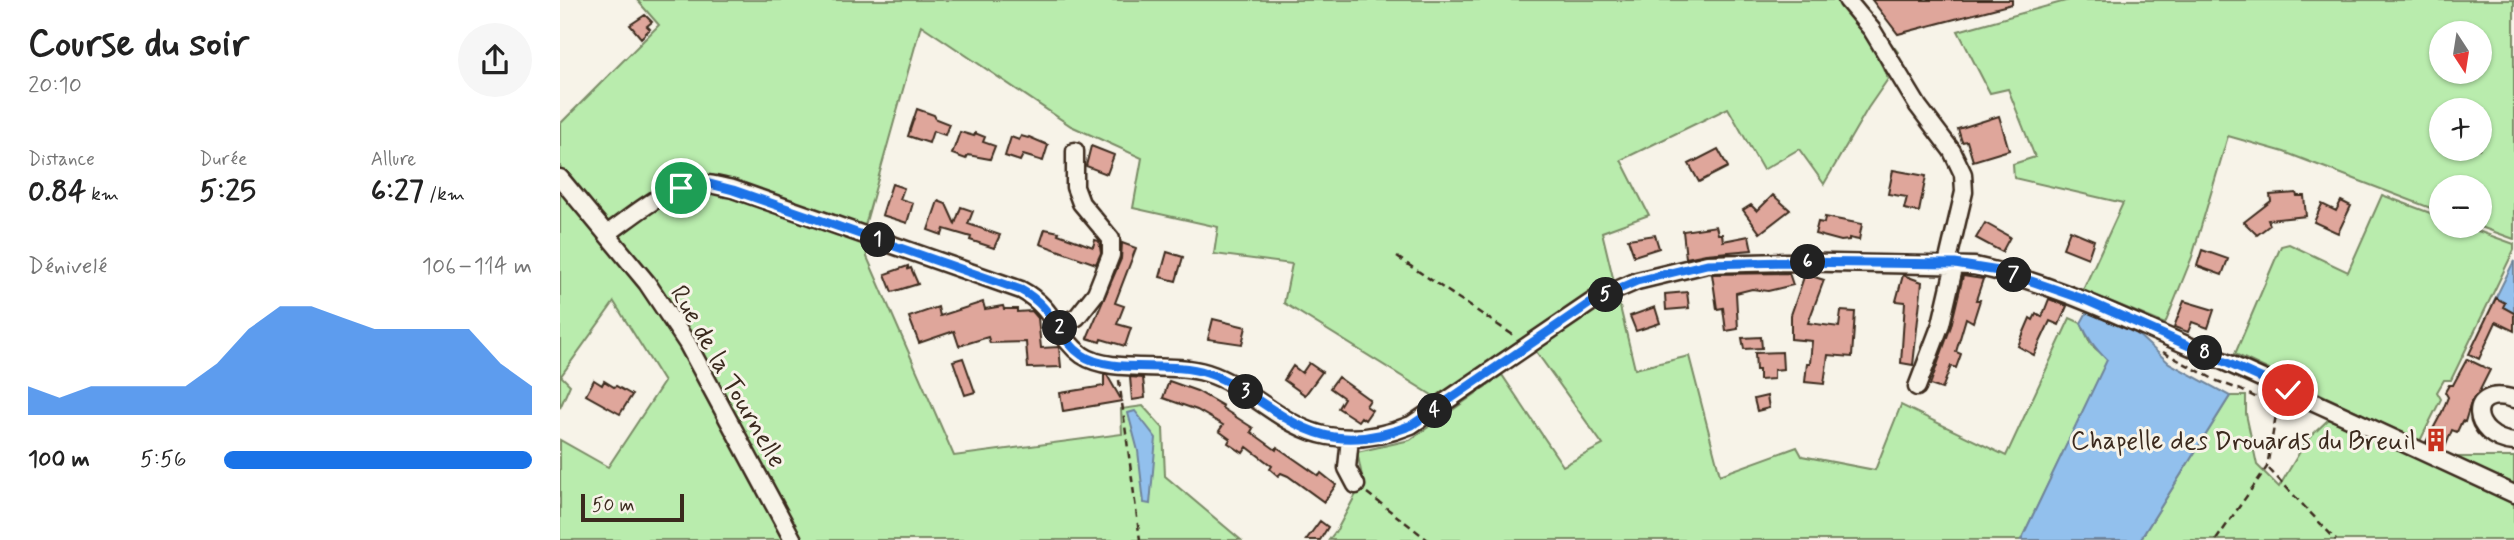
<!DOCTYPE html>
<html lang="fr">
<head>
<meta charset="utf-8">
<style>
	body { margin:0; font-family:Mynerve,sans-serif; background:#f6f6f6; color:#222; height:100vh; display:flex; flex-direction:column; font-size:26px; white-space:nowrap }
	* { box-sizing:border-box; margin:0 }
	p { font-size:23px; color:#767676 }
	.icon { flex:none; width:38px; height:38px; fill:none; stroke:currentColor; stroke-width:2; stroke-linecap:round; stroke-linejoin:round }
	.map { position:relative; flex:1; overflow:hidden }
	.drawer { display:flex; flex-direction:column; background:#fff; width:560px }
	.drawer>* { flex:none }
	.needle { width:46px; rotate:168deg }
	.fabs { position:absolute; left:1869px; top:21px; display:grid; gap:14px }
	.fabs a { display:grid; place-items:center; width:63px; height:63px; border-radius:50%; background:#fff; box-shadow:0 2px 5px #0004; font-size:35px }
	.scale { position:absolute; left:21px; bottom:18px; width:103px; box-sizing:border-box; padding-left:7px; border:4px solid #3b2a1e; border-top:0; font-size:19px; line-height:24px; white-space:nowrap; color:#3b2a1e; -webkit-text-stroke:5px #f7f3e8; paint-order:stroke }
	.pin { position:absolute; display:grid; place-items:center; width:60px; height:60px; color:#fff; margin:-30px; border:4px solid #fff; border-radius:50%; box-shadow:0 2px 7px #0007 }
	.km { position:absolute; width:35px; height:35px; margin:-18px; border-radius:50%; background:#222; color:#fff; font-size:19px; line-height:35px; text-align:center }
	.round { display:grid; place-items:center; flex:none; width:74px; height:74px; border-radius:37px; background:#f6f6f6 }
	.head { display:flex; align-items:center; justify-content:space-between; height:119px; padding:0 28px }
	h1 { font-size:38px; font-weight:700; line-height:52px }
	.figures { display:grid; grid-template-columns:repeat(3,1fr); gap:10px; height:119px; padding:7px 28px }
	.figures div { display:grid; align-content:center }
	.figures b { font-size:30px; font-weight:700 }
	.figures small { font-size:19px; font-weight:400 }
	.figures p { font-size:19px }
	.chart { height:196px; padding:14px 28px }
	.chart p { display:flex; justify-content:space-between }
	.chart svg { width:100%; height:126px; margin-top:7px; fill:#1a73e8; opacity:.7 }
	ul { padding:0 28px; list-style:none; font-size:23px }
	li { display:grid; grid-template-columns:112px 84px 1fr; align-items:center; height:52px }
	li i { height:18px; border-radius:9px; background:#1a73e8 }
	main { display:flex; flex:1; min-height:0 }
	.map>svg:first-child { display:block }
	.green { fill:#b9ecad; stroke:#7a8b66; stroke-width:2; fill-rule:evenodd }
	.water { fill:#92c0ed; stroke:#6f849a; stroke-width:2 }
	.building { fill:#dfa69b; stroke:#3b2a1e; stroke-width:2 }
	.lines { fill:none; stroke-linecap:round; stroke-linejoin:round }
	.minor-casing { stroke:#3b2a1e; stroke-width:21 }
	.path { stroke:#3b2a1e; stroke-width:2.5; stroke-dasharray:7 5; stroke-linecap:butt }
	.minor { stroke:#f7f3e8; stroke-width:16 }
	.route-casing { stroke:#fff; stroke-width:14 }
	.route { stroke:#1a73e8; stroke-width:9 }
	.labels { text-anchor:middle; stroke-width:6; stroke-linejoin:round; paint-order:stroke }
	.street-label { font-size:26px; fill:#3b2a1e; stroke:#f7f3e8 }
	.poi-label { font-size:26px; fill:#3b2a1e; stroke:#f7f3e8; text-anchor:end }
</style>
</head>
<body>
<main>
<section class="drawer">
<div class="head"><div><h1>Course du soir</h1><p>20:10</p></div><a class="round"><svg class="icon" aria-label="share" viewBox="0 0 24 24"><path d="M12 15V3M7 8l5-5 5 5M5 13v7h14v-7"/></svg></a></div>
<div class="figures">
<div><p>Distance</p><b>0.84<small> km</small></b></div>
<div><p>Durée</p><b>5:25</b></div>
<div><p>Allure</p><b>6:27<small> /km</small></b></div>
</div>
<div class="chart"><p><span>Dénivelé</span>106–114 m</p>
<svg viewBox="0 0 160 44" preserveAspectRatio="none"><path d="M0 44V34L10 38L20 34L30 34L40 34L50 34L60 26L70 14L80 6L90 6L100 10L110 14L120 14L130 14L140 14L150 26L160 34V44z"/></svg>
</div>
<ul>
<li><b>100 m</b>5:56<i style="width:100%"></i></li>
</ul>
</section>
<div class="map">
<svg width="1954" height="540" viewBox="0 0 1954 540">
	<rect width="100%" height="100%" fill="#f7f3e8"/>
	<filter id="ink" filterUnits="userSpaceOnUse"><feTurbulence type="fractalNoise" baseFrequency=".0143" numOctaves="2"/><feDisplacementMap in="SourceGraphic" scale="14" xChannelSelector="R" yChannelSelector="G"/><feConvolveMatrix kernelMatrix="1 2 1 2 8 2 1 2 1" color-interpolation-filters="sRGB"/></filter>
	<g filter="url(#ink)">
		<path class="green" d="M77 0H1296L1338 52 1319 59 1328 79 1308 108 1264 184 1239 149 1203 170 1168 108 1061 160 1089 215 1042 232 1075 369 1129 356 1160 475 1237 447 1242 456 1315 470 1341 405 1446 456 1510 318 1521 323 1531 345 1548 359 1461 540H769L778 528 803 481 797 452 850 440 942 375 1003 466 1043 445 967 339 880 400 724 303 732 264 654 254 658 227 573 208 582 158 511 126 361 25 304 229 307 257 394 456 562 434 561 409 583 406 603 428 605 476 681 540H0V440L48 467 104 382 54 302 1 376 10 385 0 408V124L99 25Z
			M1509 0H1954V239L1918 226 1920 187H1881V212L1724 152 1668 136 1632 257 1605 324 1523 290 1563 203 1454 178 1453 164 1475 157 1448 89 1430 93 1398 31ZM1881 33H1920V72H1881ZM1881 110H1920V149H1881Z
			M1822 195 1881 217V226H1904L1954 244V250L1891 380H1884L1877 392 1881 399 1860 441 1675 354 1721 246 1729 244 1788 272Z
			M1670 396H1686V414L1697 465 1719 487 1747 440 1769 419 1889 473 1897 457H1954V540H1580Z"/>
		<path class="water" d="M1954 261V313L1933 303Z
			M1527 312 1575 332 1609 363 1670 396 1580 540H1461L1547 360C1535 348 1528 339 1521 323Z
			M575 411 596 438 590 504 584 503 578 451 568 413Z"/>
		<path class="building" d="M1312 0H1452V4L1338 34Z
			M85 15 92 22 87 26 90 29 81 38 70 25Z
			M357 109 374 115 376 119 389 124 385 135 373 131 369 143 348 136Z
			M1439 116 1449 150 1413 161 1407 141 1402 142 1398 129Z
			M400 132 414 136 415 133 425 137 423 142 435 146 430 159 408 155 406 159 392 154Z
			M461 136 468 138 469 137 488 145 483 161 463 155 460 161 445 156 451 137 459 140Z
			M531 146 554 155 547 174 526 166Z
			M1158 149 1168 167 1139 182 1129 164Z
			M1333 170 1366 176 1359 212 1344 209 1347 197 1328 194Z
			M332 184 344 188 340 199 353 203 347 223 322 215Z
			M1736 193 1737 196H1744L1746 216 1708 220 1710 225 1697 235 1684 222 1711 201 1710 195Z
			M1213 195 1230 210 1200 233 1183 210 1191 205 1197 211Z
			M378 201 386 204 395 224 401 207 413 211 408 224 440 235 434 248 410 240 411 237 384 229 382 235 368 230Z
			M1781 201 1791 206 1778 233 1754 222 1762 204 1776 211Z
			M1265 217 1302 224 1299 240 1289 238V240L1281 241 1255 234 1258 222 1264 223Z
			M1425 223 1450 237 1442 252 1416 238Z
			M1156 226 1158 234H1162L1163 241 1189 236 1192 250 1146 254 1126 258 1123 231Z
			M485 229 499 232 498 234 533 247 535 240 539 241 541 253 536 264 480 244Z
			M1510 230 1534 240 1528 258 1503 248Z
			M1095 235 1099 248 1074 256 1068 239Z
			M562 243 576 248 555 303 564 306 557 324 571 328 565 346 541 339 540 342 527 338 561 259Z
			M1642 250 1668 259 1662 275 1637 266Z
			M607 252 623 257 616 281 600 277Z
			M348 266V269L351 268 358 284 332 292 325 274Z
			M1229 273 1233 285 1208 291 1192 289 1176 293 1178 329 1166 331 1163 308 1157 309 1152 274Z
			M1245 274 1264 280 1248 323 1279 327 1281 311 1295 312 1292 357 1268 355 1264 384 1245 382 1247 363H1250L1252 341 1231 339V315Z
			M1343 275 1362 282 1353 365 1341 363 1345 302 1336 301Z
			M1403 276 1423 279 1416 300H1420L1413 322 1406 318 1396 352 1401 354 1396 368 1391 366 1382 389 1370 385 1391 326Z
			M1127 292 1129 308 1106 310 1105 294Z
			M1936 298 1945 303 1943 307 1954 313V331L1936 322 1919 359 1909 354Z
			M1489 299 1507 306 1499 325 1490 321 1474 355 1458 346 1470 318 1473 320 1476 314 1482 317Z
			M1624 301 1654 310 1648 328 1632 322 1628 332 1614 327Z
			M423 302 425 309 443 306 444 309H457V312L472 311 478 318 481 348 499 347 501 367 468 368 466 342 430 343 428 337 399 346 394 331 359 343 349 317 378 307 380 316Z
			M1095 307 1100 323 1076 331 1070 316Z
			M653 319 686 327 682 344 648 339Z
			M1201 337 1202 348 1184 349 1182 338Z
			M1222 352 1223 369 1214 370V379L1199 380V370H1196L1195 353Z
			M403 358 415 392 405 395 393 361Z
			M1907 359 1930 370 1919 392 1911 402 1905 422 1902 421 1897 432 1892 430 1884 450 1866 442 1882 412 1888 397 1885 392 1889 385H1893Z
			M749 363 762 372 745 395 724 380 733 366 742 373Z
			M544 374 547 375 562 401 503 411 500 393 544 386Z
			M570 377 583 378 585 398 572 400Z
			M778 377 810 400 806 406 812 410 805 420 801 417 798 421 778 408 784 398 770 388Z
			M34 380 42 385 44 381 54 387 56 386 72 395 60 414 26 395Z
			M609 381 637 391 663 406 662 408 693 428 691 432 716 450 717 447 759 476 761 473 776 485 764 502 728 476 721 473 718 476 710 469 712 466 687 447 683 453 668 443 670 439 659 431 663 425 637 410 603 398Z
			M1207 396 1209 408 1197 411 1194 399Z
			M760 521 768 527 760 540H746Z"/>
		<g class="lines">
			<g class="minor-casing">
				<path id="minor" d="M1287 0 1312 30 1358 106 1392 151 1403 174 1404 192 1387 264
					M0 178 87 283 127 343 233 540
					M47 234C76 214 108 183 146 184 155 184 165 188 173 189L461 290C495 308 497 337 522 355 551 375 609 361 647 373 691 387 722 428 768 436 797 441 824 436 851 425L1036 299 1077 281 1147 264 1227 262 1415 266C1490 282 1559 316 1629 346 1738 394 1846 444 1954 494
					M499 326 517 317 536 293 551 255V239L521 203 515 187V151
					M1357 387 1381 324 1395 264
					M1954 399C1905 384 1910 438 1954 442
					M790 438 787 468 796 485"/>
			</g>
			<path class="path" d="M837 257 956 337
				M1603 352 1657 381 1681 390 1719 409
				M559 380 580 540
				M1709 469 1776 540
				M807 493 868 540
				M1656 540 1707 467 1716 415 1722 402"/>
			<use href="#minor" class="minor"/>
		</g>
	</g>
	<g class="lines" filter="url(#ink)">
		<g class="route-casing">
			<path id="route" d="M121 188 146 183 173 190 461 290C495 308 497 338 522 355 551 375 609 360 647 373 693 388 725 429 774 437 801 441 827 435 852 425L1036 299 1077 281 1147 264 1227 262 1395 264 1445 272 1523 299 1728 390"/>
		</g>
		<use href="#route" class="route"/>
	</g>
	<defs>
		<g id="building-bare" transform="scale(1.89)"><path d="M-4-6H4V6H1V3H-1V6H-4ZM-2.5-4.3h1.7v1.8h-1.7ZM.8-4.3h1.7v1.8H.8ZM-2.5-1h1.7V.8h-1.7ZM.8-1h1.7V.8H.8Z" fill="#c8321e" stroke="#f7f3e8" stroke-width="2.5" paint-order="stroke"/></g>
	</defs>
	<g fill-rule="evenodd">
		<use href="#building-bare" x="1876" y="440"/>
	</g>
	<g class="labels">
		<g class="street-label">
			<text transform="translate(169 376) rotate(60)" y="9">Rue de la Tournelle</text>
		</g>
		<g class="poi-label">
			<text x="1856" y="449">Chapelle des Drouards du Breuil</text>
		</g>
	</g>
</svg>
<div class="fabs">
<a><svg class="needle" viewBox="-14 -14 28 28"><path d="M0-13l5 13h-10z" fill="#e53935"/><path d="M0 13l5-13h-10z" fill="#767676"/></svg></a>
<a>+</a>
<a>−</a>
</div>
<div class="scale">50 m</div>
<div class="pin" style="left:121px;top:188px;background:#1e9e55"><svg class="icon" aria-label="arrive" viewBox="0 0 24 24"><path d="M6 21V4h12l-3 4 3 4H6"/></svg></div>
<div class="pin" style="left:1728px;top:390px;background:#d93025"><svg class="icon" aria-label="check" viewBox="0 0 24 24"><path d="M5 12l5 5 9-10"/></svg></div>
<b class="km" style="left:318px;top:240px">1</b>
<b class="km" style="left:500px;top:328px">2</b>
<b class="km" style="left:686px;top:392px">3</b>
<b class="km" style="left:875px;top:411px">4</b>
<b class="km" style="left:1046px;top:295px">5</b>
<b class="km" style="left:1248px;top:262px">6</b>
<b class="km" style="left:1454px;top:275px">7</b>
<b class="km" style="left:1645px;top:353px">8</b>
</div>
</main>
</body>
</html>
